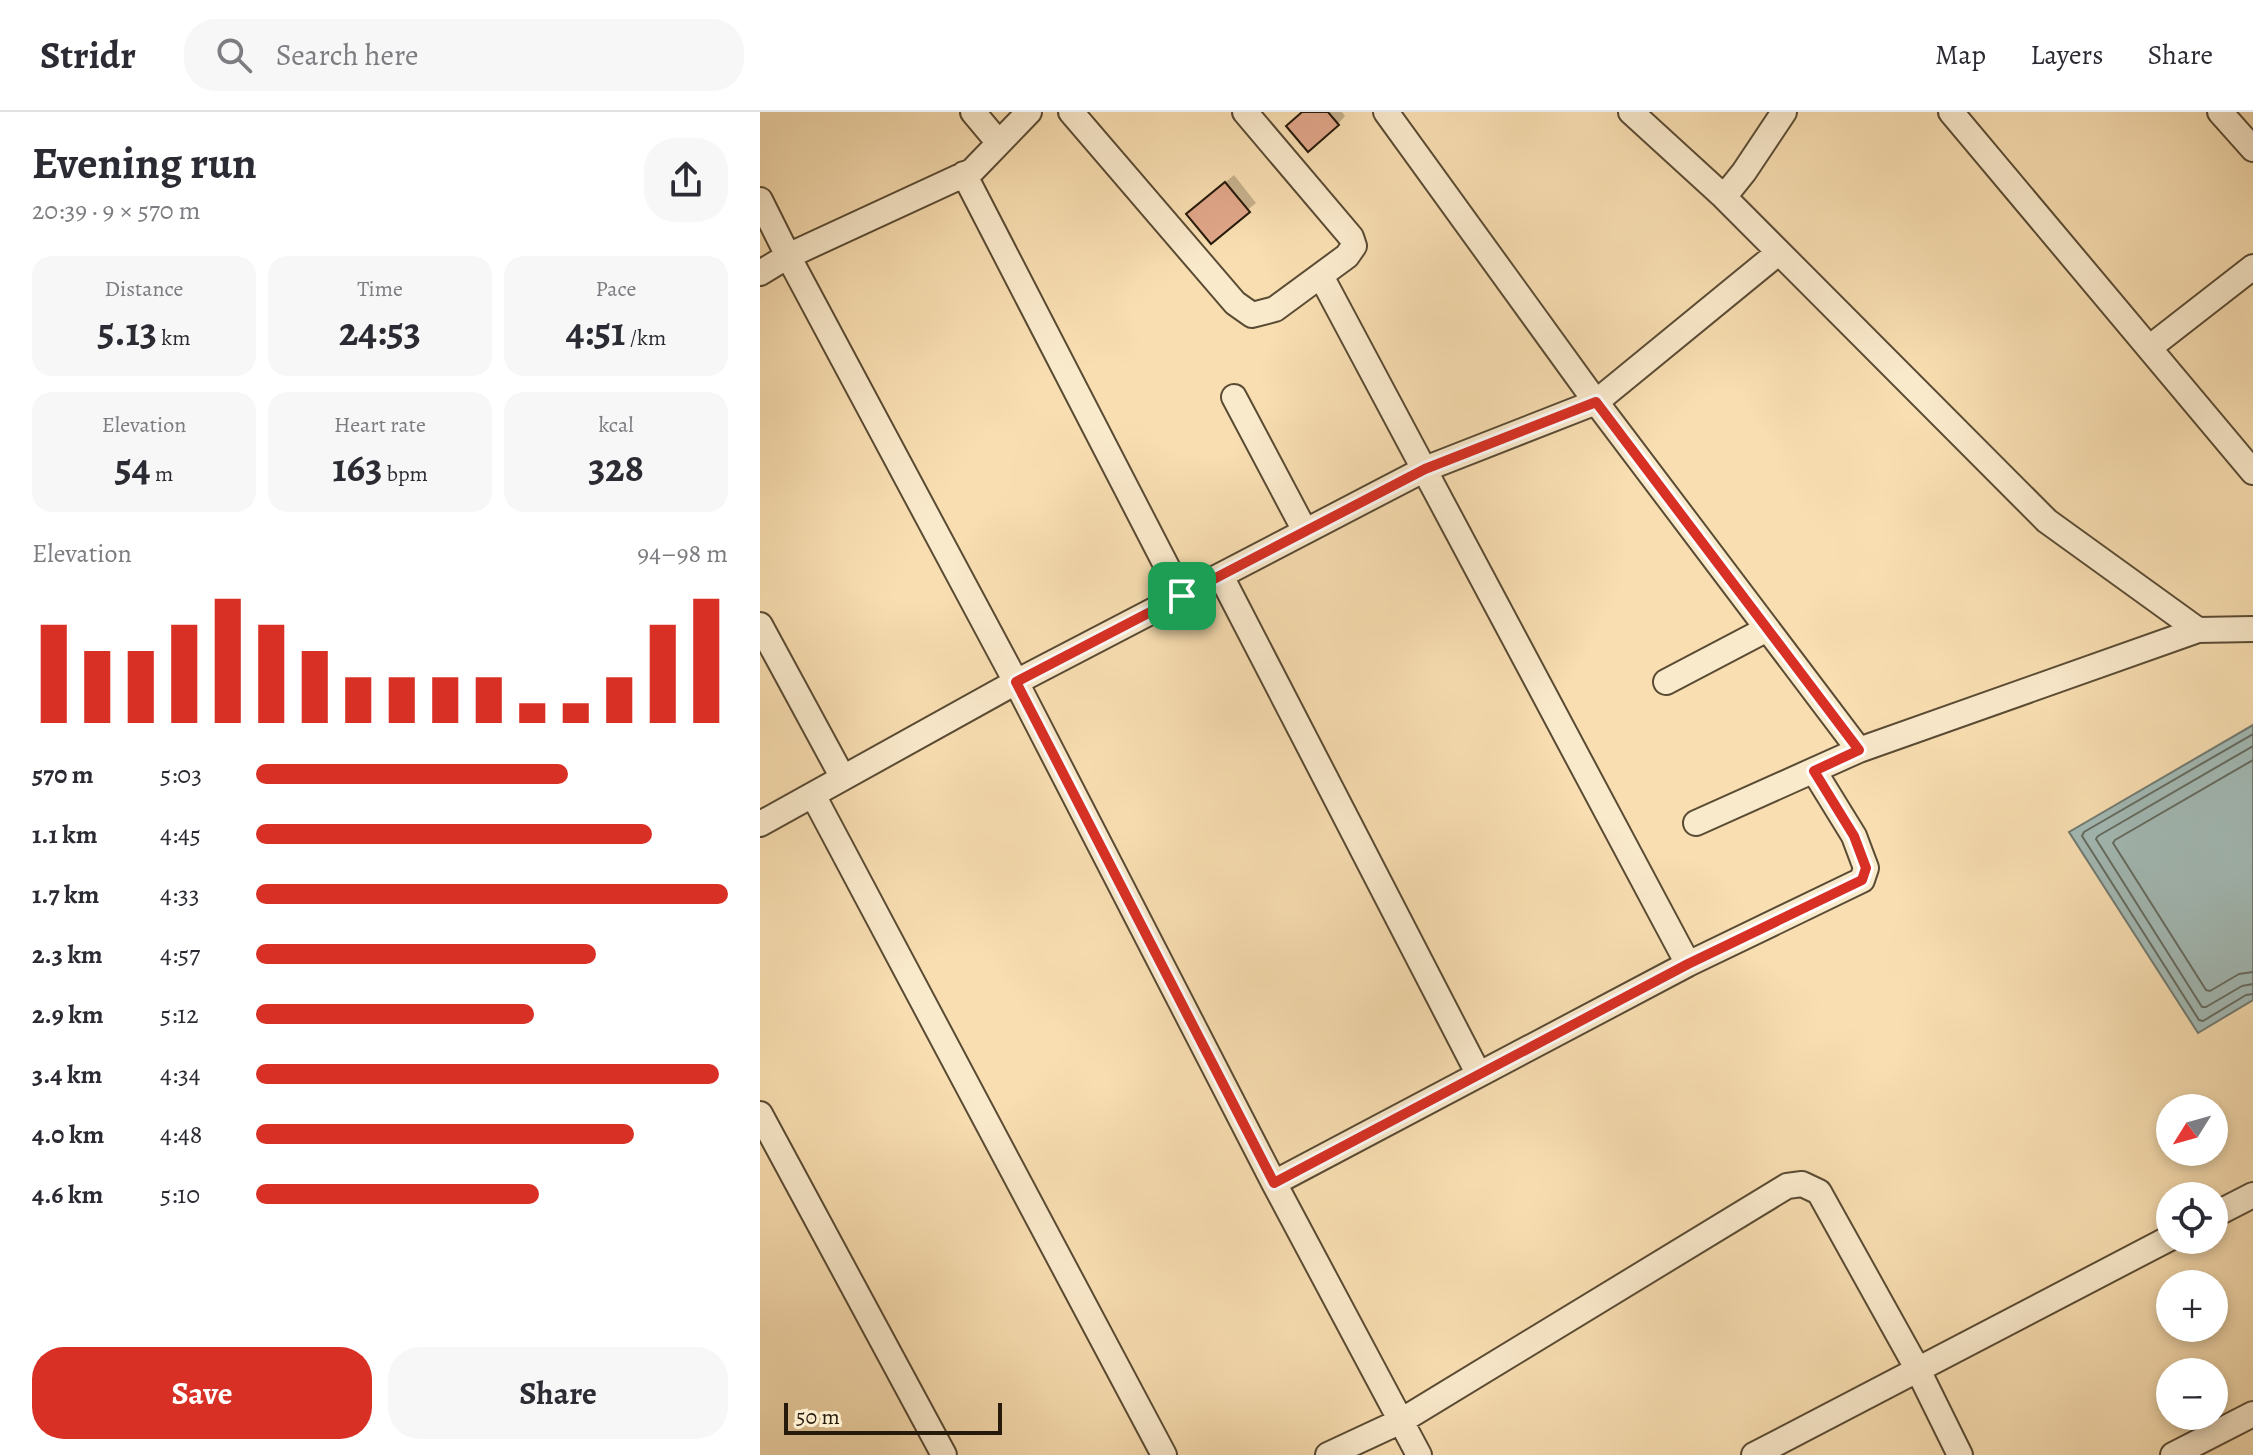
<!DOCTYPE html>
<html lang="en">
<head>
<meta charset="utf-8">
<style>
	body { margin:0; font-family:Alegreya,serif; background:#f7f7f7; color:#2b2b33; height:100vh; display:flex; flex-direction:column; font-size:30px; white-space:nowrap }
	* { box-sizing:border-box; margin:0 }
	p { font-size:26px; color:#7c7c81 }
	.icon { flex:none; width:44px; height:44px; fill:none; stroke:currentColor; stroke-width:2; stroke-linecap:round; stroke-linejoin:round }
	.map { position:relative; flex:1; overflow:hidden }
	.side { display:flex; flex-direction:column; background:#fff; width:760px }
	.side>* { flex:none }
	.needle { width:52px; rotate:233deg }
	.buttons { position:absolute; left:1396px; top:982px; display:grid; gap:16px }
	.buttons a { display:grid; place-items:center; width:72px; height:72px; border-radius:50%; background:#fff; box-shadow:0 4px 12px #0003; font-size:40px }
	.scale { position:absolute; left:24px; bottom:20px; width:218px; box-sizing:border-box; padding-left:8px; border:4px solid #261a0b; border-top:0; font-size:22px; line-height:28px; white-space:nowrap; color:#261a0b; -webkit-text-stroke:6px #faeacc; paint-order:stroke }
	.pin { position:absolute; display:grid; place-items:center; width:68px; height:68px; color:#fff; margin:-34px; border-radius:16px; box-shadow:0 4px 12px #0006 }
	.round { display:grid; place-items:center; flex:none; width:84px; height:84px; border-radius:32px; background:#f7f7f7 }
	.headline { display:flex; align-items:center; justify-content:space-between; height:136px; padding:0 32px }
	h1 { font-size:44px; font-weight:600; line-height:60px }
	.stats { display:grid; grid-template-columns:repeat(3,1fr); gap:12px; height:136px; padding:8px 32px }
	.stats div { display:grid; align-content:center; border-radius:20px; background:#f7f7f7; text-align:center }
	.stats b { font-size:40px; font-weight:600 }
	.stats small { font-size:22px; font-weight:400 }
	.stats p { font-size:22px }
	.chart { height:224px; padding:16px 32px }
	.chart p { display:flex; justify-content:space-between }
	.chart svg { width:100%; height:144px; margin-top:8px; stroke:#d93025; stroke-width:6 }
	.primary-button { display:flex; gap:16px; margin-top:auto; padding:16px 32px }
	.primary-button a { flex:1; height:92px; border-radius:32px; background:#d93025; color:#fff; font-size:32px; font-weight:600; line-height:92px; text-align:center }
	.primary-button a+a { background:#f7f7f7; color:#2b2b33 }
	ul { padding:0 32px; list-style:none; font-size:26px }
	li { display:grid; grid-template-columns:128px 96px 1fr; align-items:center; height:60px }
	li i { height:20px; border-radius:10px; background:#d93025 }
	header { display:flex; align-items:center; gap:48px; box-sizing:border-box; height:112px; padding:0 40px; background:#fff; border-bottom:2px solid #e1e1e2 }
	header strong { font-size:38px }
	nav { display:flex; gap:44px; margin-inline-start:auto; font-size:28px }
	.search { width:560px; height:72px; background:#f7f7f7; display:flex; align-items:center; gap:20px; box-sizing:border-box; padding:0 28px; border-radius:32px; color:#7c7c81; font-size:30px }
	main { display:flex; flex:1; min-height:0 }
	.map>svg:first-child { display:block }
	.water { fill:#a2bab6; stroke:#707a72; stroke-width:2 }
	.shadow { fill:#0003 }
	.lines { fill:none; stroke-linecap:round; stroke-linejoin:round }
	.shore { stroke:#646a60; stroke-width:2 }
	.building { fill:#e1a78a; stroke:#261a0b; stroke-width:2 }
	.street-casing { stroke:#5a4b34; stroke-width:28 }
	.street { stroke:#faeacc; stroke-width:24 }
	.route-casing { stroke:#fff; stroke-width:16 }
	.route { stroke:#d93025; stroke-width:10 }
</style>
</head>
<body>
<header>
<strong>Stridr</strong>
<div class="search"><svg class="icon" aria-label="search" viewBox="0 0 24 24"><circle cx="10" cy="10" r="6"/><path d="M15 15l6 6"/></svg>Search here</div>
<nav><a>Map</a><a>Layers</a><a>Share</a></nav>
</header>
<main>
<section class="side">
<div class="headline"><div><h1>Evening run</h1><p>20:39 · 9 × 570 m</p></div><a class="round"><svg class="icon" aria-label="share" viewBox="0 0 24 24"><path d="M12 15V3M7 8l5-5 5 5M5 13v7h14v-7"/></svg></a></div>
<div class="stats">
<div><p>Distance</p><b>5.13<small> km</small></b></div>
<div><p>Time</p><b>24:53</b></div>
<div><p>Pace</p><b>4:51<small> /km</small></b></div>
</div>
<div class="stats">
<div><p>Elevation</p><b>54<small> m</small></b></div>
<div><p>Heart rate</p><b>163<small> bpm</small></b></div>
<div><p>kcal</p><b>328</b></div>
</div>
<div class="chart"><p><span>Elevation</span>94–98 m</p>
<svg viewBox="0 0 160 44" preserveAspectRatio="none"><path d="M5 44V14M15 44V22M25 44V22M35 44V14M45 44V6M55 44V14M65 44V22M75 44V30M85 44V30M95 44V30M105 44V30M115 44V38M125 44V38M135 44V30M145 44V14M155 44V6"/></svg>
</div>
<ul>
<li><b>570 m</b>5:03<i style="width:66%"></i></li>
<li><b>1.1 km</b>4:45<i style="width:84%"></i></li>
<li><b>1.7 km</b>4:33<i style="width:100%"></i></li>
<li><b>2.3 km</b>4:57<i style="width:72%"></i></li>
<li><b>2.9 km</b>5:12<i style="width:59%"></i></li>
<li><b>3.4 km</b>4:34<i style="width:98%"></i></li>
<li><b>4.0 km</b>4:48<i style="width:80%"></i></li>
<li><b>4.6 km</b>5:10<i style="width:60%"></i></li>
</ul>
<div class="primary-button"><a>Save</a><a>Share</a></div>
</section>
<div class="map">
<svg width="1493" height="1343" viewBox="0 0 1493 1343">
	<rect width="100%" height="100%" fill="#f8deb1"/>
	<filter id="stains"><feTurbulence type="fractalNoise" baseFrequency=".0025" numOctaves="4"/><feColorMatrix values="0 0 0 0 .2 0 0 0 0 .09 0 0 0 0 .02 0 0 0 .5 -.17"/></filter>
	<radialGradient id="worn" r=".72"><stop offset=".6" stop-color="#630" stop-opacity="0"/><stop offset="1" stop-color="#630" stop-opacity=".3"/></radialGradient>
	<path class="water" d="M1493 613V888L1438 921 1309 720Z"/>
	<path class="shadow" d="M543 0H582L585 4 578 12Z
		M474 63 496 91 451 129 437 94Z"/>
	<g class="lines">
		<path class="shore" d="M1493 622 1324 720 1322 724 1439 908 1443 909 1486 883 1493 882
			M1493 634 1338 724 1336 727 1442 895H1446L1482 874 1493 872
			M1493 648 1355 728 1353 731 1446 878 1450 879 1479 862 1493 860"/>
	</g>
	<path class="building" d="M542 0H568L579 13 548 40 526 14Z
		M465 70 490 100 451 132 426 102Z"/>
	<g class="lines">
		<g class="street-casing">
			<path id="street" d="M213 0 239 31
				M311 0 475 191 492 203 515 197 587 144 594 134 591 125 485 0
				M626 0 836 290 1099 638
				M871 0 964 85
				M1024 0 984 60 964 85 1287 409 1438 518
				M1191 0 1493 360
				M1460 0 1493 37
				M204 62 422 484
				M0 88 28 144 256 570 514 1071 659 1343
				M0 161 28 144 212 59 269 0
				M561 164 928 852
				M1389 236 1493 155
				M474 285 545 419
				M461 464 718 961
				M0 513 83 666
				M906 570 1007 517
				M53 683 404 1343
				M936 711 1099 638 1438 518 1493 517
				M0 712 256 570 665 357 836 290 1018 141
				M0 1002 184 1343
				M514 1071 928 852 1102 768 1106 756 1094 724 1054 659
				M1454 1103 1493 1083
				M568 1343 641 1309 1027 1074 1042 1072 1059 1080 1158 1258 1200 1343
				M994 1343 1410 1126
				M1413 1343 1493 1302"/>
		</g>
		<use href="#street" class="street"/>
	</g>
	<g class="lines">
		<g class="route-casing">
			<path id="route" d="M836 290 1099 638 1054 659 1094 724 1106 756 1102 768 928 852 514 1071 256 570 665 357Z"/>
		</g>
		<use href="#route" class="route"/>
	</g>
	<rect width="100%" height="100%" filter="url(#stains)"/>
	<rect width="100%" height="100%" fill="url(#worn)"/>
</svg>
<div class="buttons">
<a><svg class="needle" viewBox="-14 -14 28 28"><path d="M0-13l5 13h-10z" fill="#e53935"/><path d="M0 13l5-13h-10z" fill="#7c7c81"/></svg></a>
<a><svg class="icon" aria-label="locate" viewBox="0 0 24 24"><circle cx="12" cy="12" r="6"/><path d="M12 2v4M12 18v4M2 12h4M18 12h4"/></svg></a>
<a>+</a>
<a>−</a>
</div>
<div class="scale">50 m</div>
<div class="pin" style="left:422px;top:484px;background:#1e9e55"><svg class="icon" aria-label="arrive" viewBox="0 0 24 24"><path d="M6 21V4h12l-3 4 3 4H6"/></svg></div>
</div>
</main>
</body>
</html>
